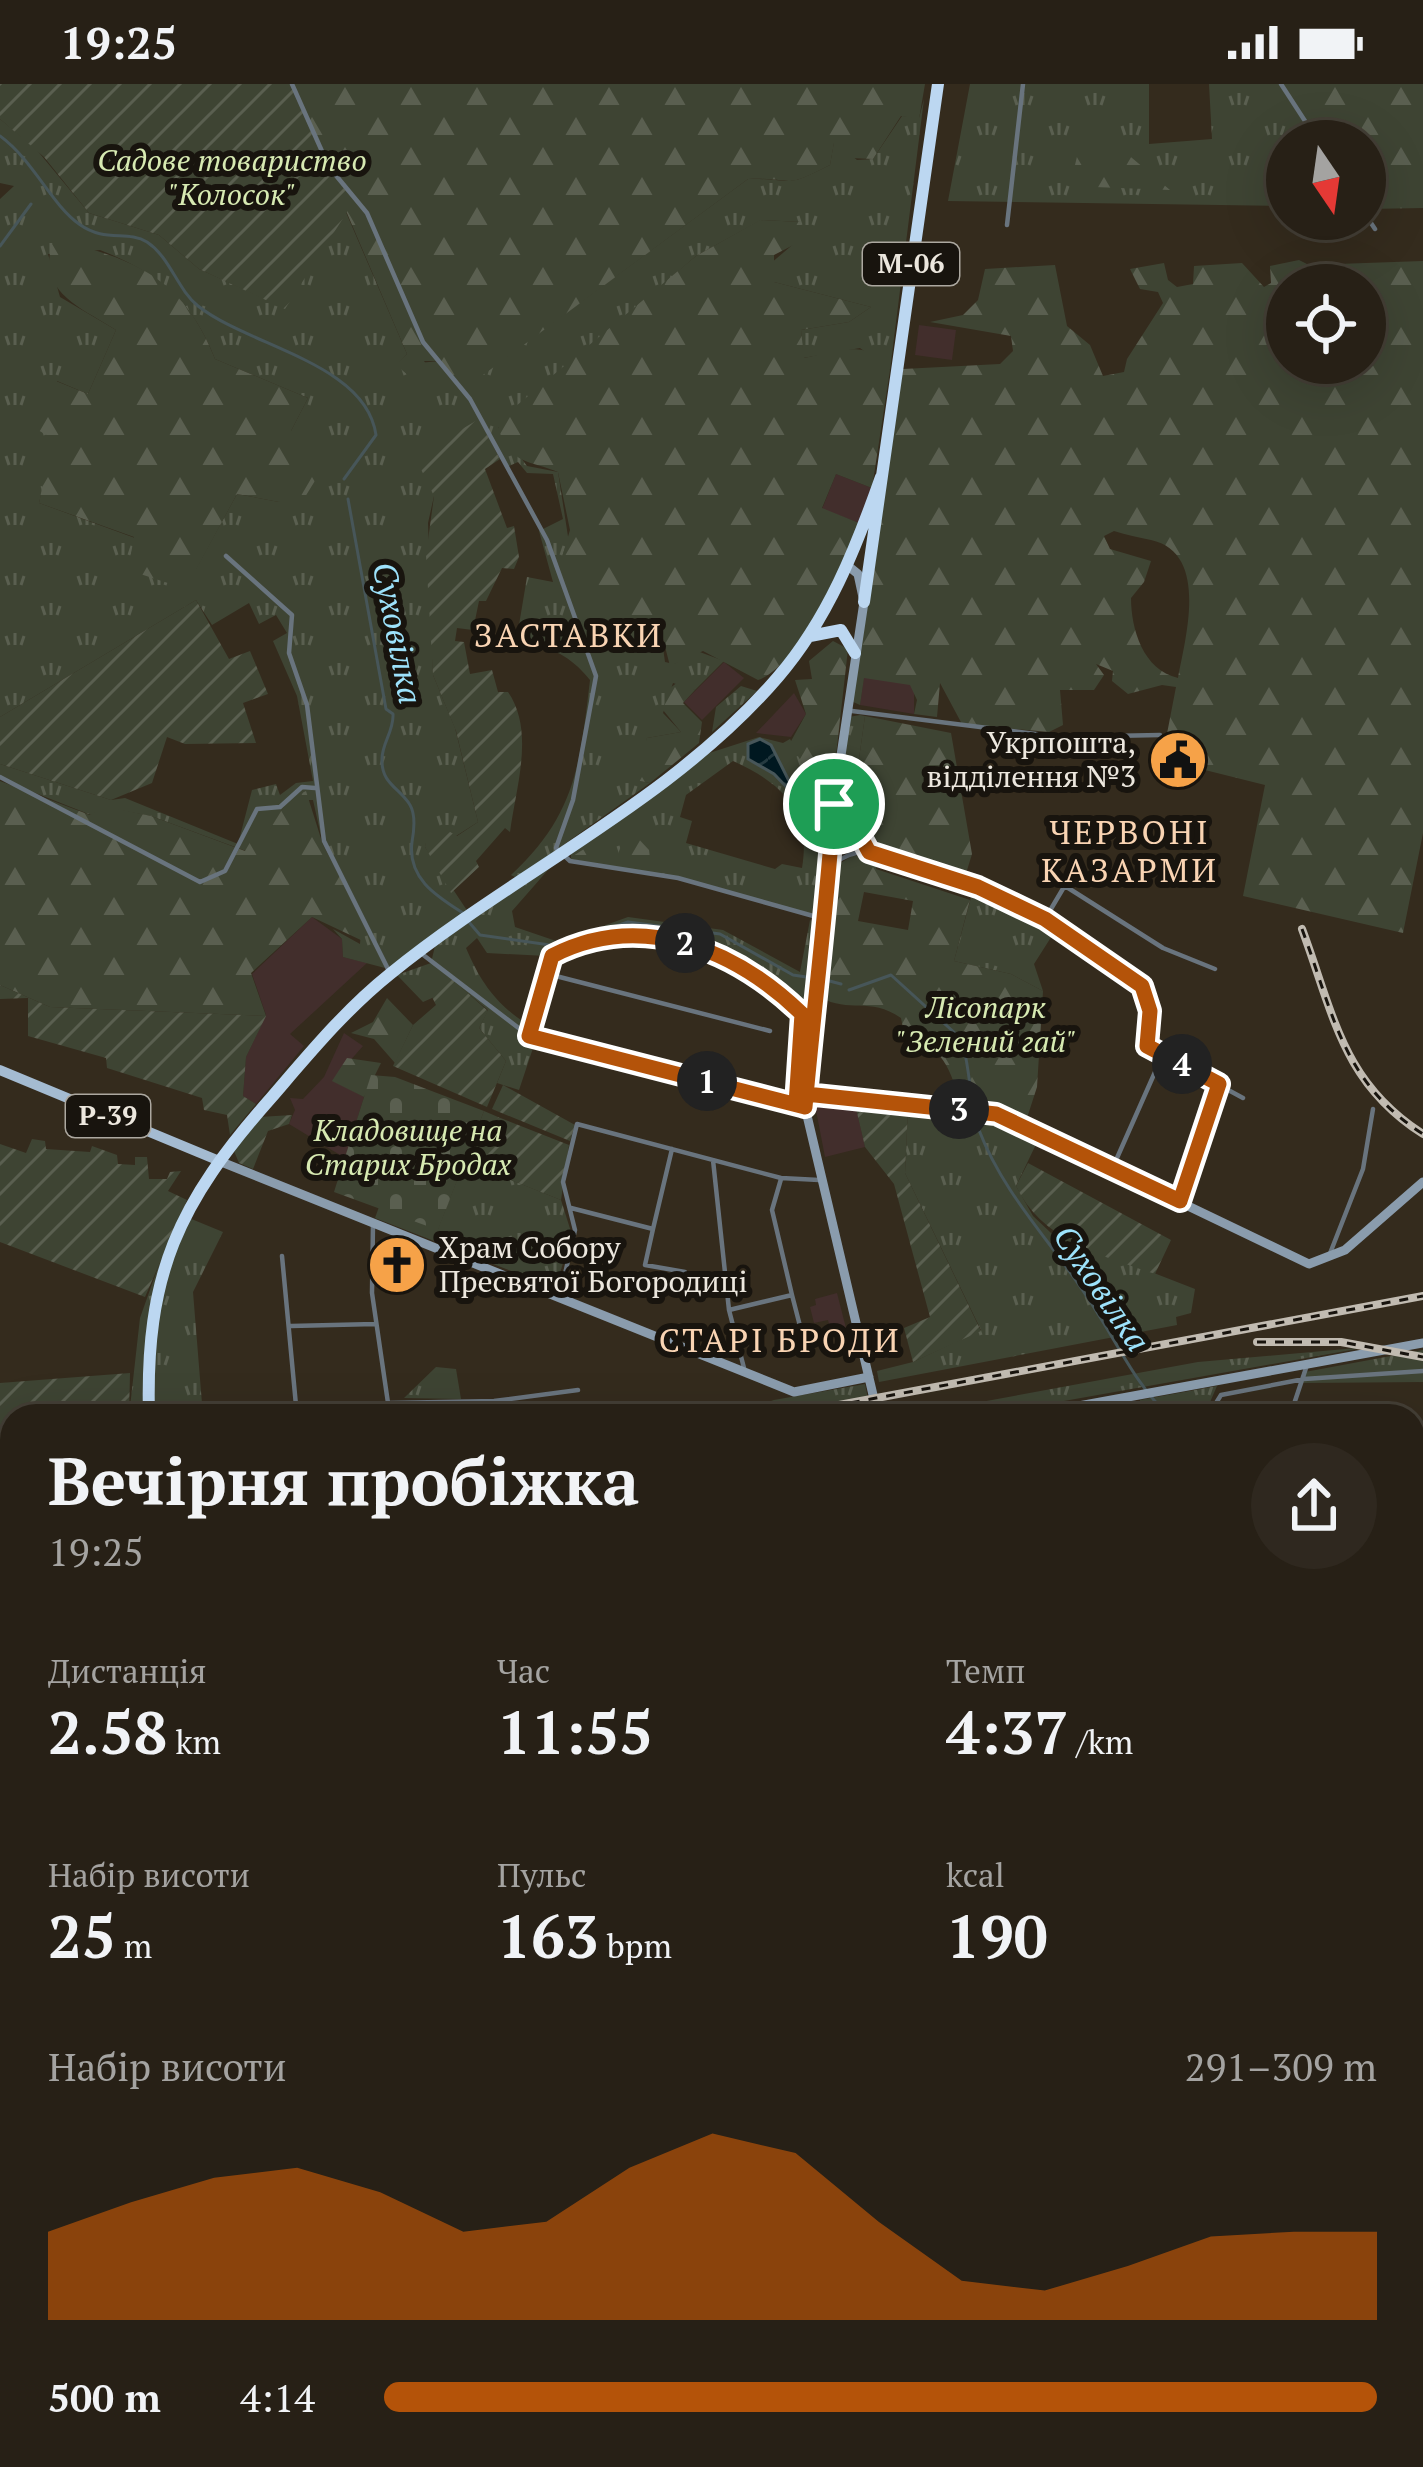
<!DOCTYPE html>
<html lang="uk">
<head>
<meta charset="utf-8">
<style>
	body { margin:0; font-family:"PT Serif",serif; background:#2f281f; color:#f1f3f6; height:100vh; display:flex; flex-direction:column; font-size:45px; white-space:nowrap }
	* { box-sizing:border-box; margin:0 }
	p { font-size:39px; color:#a4a3a1 }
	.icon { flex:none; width:66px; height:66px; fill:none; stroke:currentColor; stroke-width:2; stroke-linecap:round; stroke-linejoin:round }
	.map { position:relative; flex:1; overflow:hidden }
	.sheet { position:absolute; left:0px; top:1320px; width:1425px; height:1065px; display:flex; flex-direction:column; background:#272016; border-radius:36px 36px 0 0; box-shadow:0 12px 48px #0002,0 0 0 3px #433e35 }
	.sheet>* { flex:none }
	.needle { width:78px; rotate:167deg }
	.tools { position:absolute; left:1266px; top:36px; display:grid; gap:24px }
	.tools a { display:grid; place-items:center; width:120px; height:120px; border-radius:50%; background:#272016; box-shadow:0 12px 48px #0002,0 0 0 3px #433e35; font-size:60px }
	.pin { position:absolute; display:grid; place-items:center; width:102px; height:102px; color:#fff; margin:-51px; border:6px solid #fff; border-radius:50%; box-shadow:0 3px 12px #0007 }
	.km { position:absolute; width:60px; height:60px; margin:-30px; border-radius:50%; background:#222; color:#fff; font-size:33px; line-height:60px; text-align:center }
	.round { display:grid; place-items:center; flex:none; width:126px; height:126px; border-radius:63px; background:#2f281f }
	.overview { display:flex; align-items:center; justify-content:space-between; height:204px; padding:0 48px }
	h1 { font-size:66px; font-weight:800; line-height:90px }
	.figures { display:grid; grid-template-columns:repeat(3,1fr); gap:18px; height:204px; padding:12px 48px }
	.figures div { display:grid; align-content:center }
	.figures b { font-size:60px; font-weight:800 }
	.figures small { font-size:33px; font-weight:400 }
	.figures p { font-size:33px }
	.chart { height:336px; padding:24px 48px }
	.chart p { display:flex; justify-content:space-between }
	.chart svg { width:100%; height:216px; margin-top:12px; fill:#b45309; opacity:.7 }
	ul { padding:0 48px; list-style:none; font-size:39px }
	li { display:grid; grid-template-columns:192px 144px 1fr; align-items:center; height:90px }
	li i { height:30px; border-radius:15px; background:#b45309 }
	.status { display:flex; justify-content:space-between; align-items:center; height:84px; padding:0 60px; background:#272016; direction:ltr }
	.status svg { height:33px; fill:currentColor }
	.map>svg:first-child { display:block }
	.commercial { fill:#422e2c }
	.grass { fill:url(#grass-tufts); fill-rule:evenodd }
	.forest { fill:url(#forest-firs); fill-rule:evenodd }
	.cemetery { fill:url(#cemetery-stones) }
	.garden { fill:url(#garden-furrows) }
	.water { fill:url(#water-waves); stroke:#475659; stroke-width:3 }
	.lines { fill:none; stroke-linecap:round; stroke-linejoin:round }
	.stream { stroke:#475659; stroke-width:3 }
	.river { stroke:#001820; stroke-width:9 }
	.street { stroke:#69747e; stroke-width:4.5 }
	.secondary { stroke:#8a9cad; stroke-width:9 }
	.primary { stroke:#a4bbd1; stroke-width:10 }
	.highway { stroke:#bcd7f1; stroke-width:12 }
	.rail-casing { stroke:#c1bbb1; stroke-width:8 }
	.rail { stroke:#18140e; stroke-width:3; stroke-dasharray:9; stroke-linecap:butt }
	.route-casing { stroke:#fff; stroke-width:24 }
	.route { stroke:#b45309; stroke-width:15 }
	.labels { text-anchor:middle; stroke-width:12; stroke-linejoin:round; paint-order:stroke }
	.shield { fill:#18140e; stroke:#aca8a0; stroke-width:3 }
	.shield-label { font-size:27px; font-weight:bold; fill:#ece7de }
	.park-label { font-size:30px; font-style:italic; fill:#d7eab2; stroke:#18140e }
	.poi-label { font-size:30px; fill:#ece7de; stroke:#18140e; text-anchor:end }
	.water-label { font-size:33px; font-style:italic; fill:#9de2fb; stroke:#18140e }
	.neighbourhood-label { font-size:33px; letter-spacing:3px; fill:#f9d4b3; stroke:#18140e }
</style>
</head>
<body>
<div class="status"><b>19:25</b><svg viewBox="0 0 49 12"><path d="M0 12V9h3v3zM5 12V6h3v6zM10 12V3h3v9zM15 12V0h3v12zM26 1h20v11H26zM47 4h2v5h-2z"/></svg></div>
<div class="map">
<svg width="1423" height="2383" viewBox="0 0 1423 2383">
	<defs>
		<pattern id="grass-tufts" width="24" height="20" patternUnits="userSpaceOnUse" patternTransform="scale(3)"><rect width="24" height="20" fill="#3e4433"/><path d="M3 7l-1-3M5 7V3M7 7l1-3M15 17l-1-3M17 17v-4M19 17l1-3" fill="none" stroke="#5a5f50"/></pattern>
		<pattern id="forest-firs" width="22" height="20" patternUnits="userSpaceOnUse" patternTransform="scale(3)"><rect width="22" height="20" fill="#3e4433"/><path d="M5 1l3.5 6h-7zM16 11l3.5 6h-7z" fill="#5a5f50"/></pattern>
		<pattern id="cemetery-stones" width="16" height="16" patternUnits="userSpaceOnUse" patternTransform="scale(3)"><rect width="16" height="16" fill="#3e4433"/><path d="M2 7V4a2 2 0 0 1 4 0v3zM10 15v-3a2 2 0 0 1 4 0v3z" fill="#5a5f50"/></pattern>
		<pattern id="garden-furrows" width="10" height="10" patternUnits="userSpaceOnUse" patternTransform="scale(3)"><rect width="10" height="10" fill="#3e4433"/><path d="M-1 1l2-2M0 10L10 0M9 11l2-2" fill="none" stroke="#5a5f50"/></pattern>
		<pattern id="water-waves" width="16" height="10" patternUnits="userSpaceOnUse" patternTransform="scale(3)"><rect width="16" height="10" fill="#001820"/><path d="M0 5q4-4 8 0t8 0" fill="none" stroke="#253a40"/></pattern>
	</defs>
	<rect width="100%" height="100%" fill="#342b1d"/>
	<path class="commercial" d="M919 241 956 246 952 276 915 271Z
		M836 390 872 404 859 439 822 425Z
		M867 571 914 578V630L860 621Z
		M724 578 744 594 702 636 684 618Z
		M794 609 806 630 791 653 756 649Z
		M312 833 342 855 343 873 367 879 290 950 304 962 256 1020 243 1012 246 973 266 931 252 890Z
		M344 949 363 962 333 996 364 1013 345 1074 289 1040 295 1026 290 1014 303 1015 324 993Z
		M815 1021 856 1023 865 1063 825 1073Z
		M837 1209 847 1248 832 1252 828 1236 814 1239 810 1223 816 1221 815 1215Z
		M494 1320 496 1332H393L391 1323Z
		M1423 1869V1961H1413V1870Z"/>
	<path class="grass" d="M970 0H1149V60L1212 55 1209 0H1279L1316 57H1287V122L948 117Z
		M924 15 890 286 860 264 803 274 801 246 849 238 871 223 774 198 770 180 797 157 801 138 761 136 696 172 498 343 527 382 558 388 569 459 660 543 665 578 674 580 697 567 724 577 695 606 673 599 663 629 681 648 647 654 640 697 650 699 517 794 511 791C576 731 580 680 590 596 572 573 545 556 515 565L527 493 553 498 539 447 563 435 553 390 527 389 518 378 507 383 479 335 434 412 428 439 433 591 455 644 478 738 456 752 427 754 425 763 468 828 389 885 343 873 342 855 333 845 360 860 362 834 323 761 313 716H288L267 751 246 767 151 732 104 723 91 731 0 695V680L111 716 125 714 238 760 252 706 276 700 280 711 296 699 313 697 297 612 273 557 287 549 276 531 259 540 249 519 212 541 196 516 0 633V115L14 102 0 99V35L36 65 89 129 159 151 199 185 285 224 345 126 407 270 397 281 440 277 464 304 748 95C797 94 780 106 830 81L834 58 857 76 873 75 902 32 919 34ZM100 166C157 188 193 217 215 275L308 314 291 347 279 418 237 410 196 485 135 454 39 419 51 369 57 297 88 310 116 246 60 213 48 170Z
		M741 602 757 607 712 648 716 623Z
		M860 631 865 632 851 732 837 720 849 633Z
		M759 653 783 659 790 655 810 692 833 698 821 835 678 794 571 775V770L700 672ZM733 677C780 698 812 726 802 784L782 780 775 785 686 759 692 737 680 733 686 711Z
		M555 778 512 827 515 843 559 858 628 833 723 846 800 888 810 836 817 838 810 943 802 925 789 914 720 866 697 857 626 845 547 872 487 869 477 854 466 864C482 901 497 921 531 943L526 955 535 958 519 1006 497 999 506 977 479 944 488 926 445 890 432 914 423 918 397 891 431 879 435 862Z
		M973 806 1055 847 1034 880 1043 907 1011 890 954 877Z
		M908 1025 995 1036 1040 1052 1016 1102 1033 1132 1051 1149 1195 1205 1191 1229 1176 1233 1177 1241 879 1298 877 1287 913 1278 981 1246 905 1089Z
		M484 1027 498 1033 488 1059 469 1079 561 1116 572 1151 555 1204 375 1134 379 1123 438 1145Z
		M189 1134 223 1148 193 1208 203 1332H152L157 1215Z
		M167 1158 156 1194 147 1332H129L140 1234Z
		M1368 1263 979 1332H944L943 1325 1198 1278Z
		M1423 1266V1298L1303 1299 1305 1288Z
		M436 1283 456 1285 461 1315 404 1314Z
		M865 1300 869 1320 849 1324 850 1332H728L774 1316Z
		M1217 1302 1204 1332H1143L1140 1316Z
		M12 1853V1953L0 1959V1857Z"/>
	<path class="forest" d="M292 0H925L919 35 901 32 873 75 850 74 834 59 830 81C779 107 798 93 748 95L464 305 440 277H424L431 287 416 298 396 281 407 270Z
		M1282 0H1423V124L1365 125V57H1319Z
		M1080 60 1119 63 1170 106 1070 102Z
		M760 136 801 138 803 156 774 171V198L871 223 849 238 801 246 804 274C835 268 870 253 890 286L872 404 836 390 822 424 859 439C843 479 800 582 758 596L703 567 670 582 660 543 600 533 582 519 562 473 570 446 558 388C530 376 506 381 497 338L696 172Z
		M54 155C134 175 183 193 215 275L308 314 291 347 329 374 305 413 289 407 279 418 237 410 196 486 185 483 174 501 128 486 134 453 39 419 52 354 36 345 56 297 88 310 116 246C80 223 34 207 54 155Z
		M1299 176 1309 181 1423 177V749L1403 849 1243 812 1265 701 1197 684 1200 667 1165 660 1176 603 1162 601 1128 610 1112 597 1113 587 1096 580 1104 591 1094 606H1060L1063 641 1049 648 962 640 940 599 937 633 914 630 917 616 910 601 864 594 860 621 851 617 903 285 1000 280 1013 267 1011 252 930 238 963 231 978 216 985 185 1055 181 1067 242 1090 261 1103 292 1124 288 1127 275 1163 219 1158 208 1140 205 1130 185 1164 179 1168 196 1177 203 1193 200 1194 182 1242 179 1264 203 1271 199 1270 182ZM1287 201H1365V279H1287ZM1114 447C1127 451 1138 453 1151 456 1210 469 1185 555 1178 594 1143 586 1131 545 1131 514L1144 498 1151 477 1110 465 1104 452Z
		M833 557 848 565 833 698 810 692 790 659 806 630 795 596 812 595 809 577Z
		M679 597 695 606 683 619 702 638 699 659 650 699 640 697 635 690 647 654 681 648 663 626 669 605Z
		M865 632 951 649 972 770 964 796 870 766 851 732Z
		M0 697 90 731 104 722 151 732 245 767 252 755 267 750 288 716 306 707 323 761 362 833 365 858 312 833 251 889 266 932 50 923 0 901Z
		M634 750 649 766 651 783 585 779 573 772 592 760 618 770 624 754Z
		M869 771 879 775 876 785 970 816 954 877 1011 890 1043 907 1037 1003 1026 1037 997 1025 959 1020C954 990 940 956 905 954L901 934C869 912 850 930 820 913L834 783 852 772ZM864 808 913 817 908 846 858 837Z
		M387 914 413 941 395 979 374 955 351 949 373 938Z
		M347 974 381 979 364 1013 332 997Z
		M0 1366 12 1370V1469L0 1474Z"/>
	<path class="cemetery" d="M371 991 395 993 484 1027 438 1146 334 1108Z"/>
	<path class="garden" d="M0 0H292L329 82 356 114 285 225 199 185 159 151 89 129 44 73 0 35Z
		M479 335 500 375 485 385 507 444 514 442 519 473 514 485 502 484 486 517H479L473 546 457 544 455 557 464 558 470 590 492 586 498 608H508C535 647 516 703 510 748L505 744 476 777 479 783 451 809 425 763 426 754 445 745 457 752 478 738 456 647 433 591 426 471 434 412 415 373Z
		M196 516 229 575 250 567 268 610 243 619 256 659 185 660 167 653 152 699 111 716 0 680V633Z
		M445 889 488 927 479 944 506 977 487 1023 393 982 413 941 436 921 431 911Z
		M0 901 50 923 266 932 246 973 243 1012 256 1020 230 1051 227 1031 204 1026 202 1014 107 984 106 974 28 952V914L0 915Z
		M503 1001 575 1041 570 1057 492 1025Z
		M855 1020 908 1025 905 1089 981 1247 913 1278 904 1244 930 1233 894 1100 865 1063Z
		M292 1031 289 1040 268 1047 253 1085 239 1079 234 1067 260 1033Z
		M498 1033 569 1061 561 1116 468 1079 478 1056 489 1059Z
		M32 1055 45 1057 46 1065 90 1068 92 1062 117 1071 118 1080 135 1081V1073H147L149 1095H167L170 1088 181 1087 168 1107 187 1116 145 1213 0 1158V1060L26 1069Z
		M1028 1079 1171 1156 1155 1190C1101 1171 1042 1157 1016 1102Z
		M130 1289 129 1332H12V1370L0 1366V1299Z
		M12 1688V1799L0 1777V1693Z
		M12 1953V2039L5 2041 0 2030V1959Z
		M349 2373H676L626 2383H351Z
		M690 2373H1069L1071 2383H639Z"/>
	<path class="water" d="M760 655 771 661 798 715 774 690 748 675V660Z"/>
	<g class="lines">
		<path class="stream" d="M0 52C34 77 51 120 79 140 105 159 127 146 147 158 170 173 177 205 198 222 250 263 366 279 376 351L344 395
			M0 162 31 120
			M348 415 386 625 393 630C394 647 382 659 382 675 381 700 400 704 410 721 416 731 414 747 412 758 407 795 438 813 463 829
			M468 837 480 851 557 862 628 838 720 850 793 891 813 894
			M822 895 841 900
			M849 906 891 891 957 951
			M964 965C970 989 971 1025 979 1046 1005 1114 1056 1162 1093 1222 1119 1262 1136 1301 1169 1332
			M0 1907 12 1901"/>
		<path class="river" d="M1413 1490 1423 1485"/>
		<path class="street" d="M292 0 329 83 367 129 423 258 470 315 547 456 596 592 573 716 556 764 570 777 678 794 824 835
			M1281 0 1318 57
			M1365 130 1375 145
			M1007 141 1023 0
			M226 472 292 531 289 569 307 621 324 757 390 889
			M852 627 1059 653 1160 651
			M0 693 200 798 225 787 257 725 280 723 302 703 315 704
			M835 720 853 737 869 768
			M833 780C844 773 854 767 867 768 934 777 1093 850 1139 900 1154 916 1148 942 1147 962L1243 1014
			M1065 802 1163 864 1215 885
			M1045 835 1080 776
			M422 870 529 952 805 1023
			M548 890 770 947
			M529 952 555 870C643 825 736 867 803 930L796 1020
			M713 1076 729 1226 744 1284
			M1113 1083 1163 970
			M781 1095 772 1126 792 1211
			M1180 1114 1219 1000
			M571 1124 653 1145 645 1181 685 1188
			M373 1140 372 1209 388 1319 494 1317 578 1306
			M653 1145 672 1065
			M282 1172 297 1332
			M1329 1172 1363 1085 1373 1025
			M560 1212 575 1146 563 1098 577 1040 781 1094 819 1096
			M729 1226 792 1211 800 1242
			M291 1242 375 1240
			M1208 1332 1221 1311 1304 1295 1423 1287
			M1290 1332 1307 1281
			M1419 1594 1416 1532 1423 1531
			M1413 1667 1423 1676
			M1413 1867 1423 1866
			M1413 1964H1423
			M1413 2064H1423
			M0 2080 12 2078
			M1413 2141H1423
			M1190 2373 1192 2383
			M109 2383V2373"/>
		<path class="secondary" d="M847 481 858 490 864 518 837 698 805 1023 878 1332
			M806 1010 996 1030 1309 1180 1345 1166 1423 1098
			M219 1077 794 1308 869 1293
			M1024 1332 1423 1259
			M0 1649 12 1644
			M1413 1784 1423 1794
			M0 2354 12 2349
			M1406 2373 1423 2383"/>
		<path class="primary" d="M0 986 217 1076"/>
		<path class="highway" d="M864 518 938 0
			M810 552 841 546 855 569
			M149 1332C145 1190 178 1119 271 1014 309 970 345 926 390 890 515 788 672 717 778 593 828 535 856 464 881 393
			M177 2373 178 2383"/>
		<g class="rail-casing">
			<path id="rail" d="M1302 845C1334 931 1342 998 1423 1050
				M1257 1258H1341L1423 1273
				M780 1332 1423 1212
				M0 1510 12 1504"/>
		</g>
		<use href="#rail" class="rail"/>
	</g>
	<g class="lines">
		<g class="route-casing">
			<path id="route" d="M834 720C827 821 814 922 805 1023L529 952 552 872C641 826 735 865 802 930L796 1020 805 1023 806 1010 996 1030 1180 1117 1219 1000 1147 962 1150 927 1142 902 1045 835 978 803 869 768 850 733 834 720"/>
		</g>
		<use href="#route" class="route"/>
	</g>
	<defs>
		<g id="civic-disc" transform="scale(3)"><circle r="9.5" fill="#f6a248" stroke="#18140e"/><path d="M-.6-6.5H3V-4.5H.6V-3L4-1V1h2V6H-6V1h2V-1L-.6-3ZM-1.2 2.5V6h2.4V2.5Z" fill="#111"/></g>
		<g id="church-disc" transform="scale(3)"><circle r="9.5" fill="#f6a248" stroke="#18140e"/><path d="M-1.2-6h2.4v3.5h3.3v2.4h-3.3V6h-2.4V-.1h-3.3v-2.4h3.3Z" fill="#111"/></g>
	</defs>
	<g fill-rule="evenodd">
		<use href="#civic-disc" x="1178" y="676"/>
		<use href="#church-disc" x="397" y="1181"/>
	</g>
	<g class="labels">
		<g class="shield">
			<rect x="863" y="159" width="96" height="42" rx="9"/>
			<rect x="66" y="1011" width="84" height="42" rx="9"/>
		</g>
		<g class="shield-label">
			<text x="911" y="189">М-06</text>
			<text x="108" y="1041">Р-39</text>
		</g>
		<g class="park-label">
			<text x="232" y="87">Садове товариство<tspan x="232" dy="34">"Колосок"</tspan></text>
			<text x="986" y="934">Лісопарк<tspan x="986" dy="34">"Зелений гай"</tspan></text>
			<text x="408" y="1057">Кладовище на<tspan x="408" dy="34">Старих Бродах</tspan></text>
		</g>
		<g class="poi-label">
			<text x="1136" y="669">Укрпошта,<tspan x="1136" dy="34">відділення №3</tspan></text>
			<text x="439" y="1174" text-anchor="start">Храм Собору<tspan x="439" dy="34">Пресвятої Богородиці</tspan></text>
		</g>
		<g class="water-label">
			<text transform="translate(398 549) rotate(79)" y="12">Суховілка</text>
			<text transform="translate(1102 1204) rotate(56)" y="12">Суховілка</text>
		</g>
		<g class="neighbourhood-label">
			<text x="569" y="563">ЗАСТАВКИ</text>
			<text x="1130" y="760">ЧЕРВОНІ<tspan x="1130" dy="38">КАЗАРМИ</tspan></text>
			<text x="780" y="1268">СТАРІ БРОДИ</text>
		</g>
	</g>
</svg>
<div class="tools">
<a><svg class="needle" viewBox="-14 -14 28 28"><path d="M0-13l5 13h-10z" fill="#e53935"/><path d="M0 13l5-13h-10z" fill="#a4a3a1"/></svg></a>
<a><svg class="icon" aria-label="locate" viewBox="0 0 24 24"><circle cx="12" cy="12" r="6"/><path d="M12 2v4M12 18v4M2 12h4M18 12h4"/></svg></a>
</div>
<div class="pin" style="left:834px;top:720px;background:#1e9e55"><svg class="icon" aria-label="arrive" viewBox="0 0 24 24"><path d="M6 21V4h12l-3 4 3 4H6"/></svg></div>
<b class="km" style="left:707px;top:997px">1</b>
<b class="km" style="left:685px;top:859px">2</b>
<b class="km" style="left:959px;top:1025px">3</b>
<b class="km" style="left:1182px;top:980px">4</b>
<section class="sheet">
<div class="overview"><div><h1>Вечірня пробіжка</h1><p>19:25</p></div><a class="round"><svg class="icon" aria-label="share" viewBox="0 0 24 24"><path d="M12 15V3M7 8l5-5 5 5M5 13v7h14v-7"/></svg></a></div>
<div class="figures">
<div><p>Дистанція</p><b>2.58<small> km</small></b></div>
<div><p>Час</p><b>11:55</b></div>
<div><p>Темп</p><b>4:37<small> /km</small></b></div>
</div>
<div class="figures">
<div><p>Набір висоти</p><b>25<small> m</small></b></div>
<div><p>Пульс</p><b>163<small> bpm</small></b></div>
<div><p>kcal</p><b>190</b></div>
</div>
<div class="chart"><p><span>Набір висоти</span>291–309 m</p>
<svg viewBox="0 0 160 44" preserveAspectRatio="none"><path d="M0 44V26L10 20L20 15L30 13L40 18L50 26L60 24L70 13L80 6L90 10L100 24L110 36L120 38L130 33L140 27L150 26L160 26V44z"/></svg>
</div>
<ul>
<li><b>500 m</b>4:14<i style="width:100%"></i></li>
</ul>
</section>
</div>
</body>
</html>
